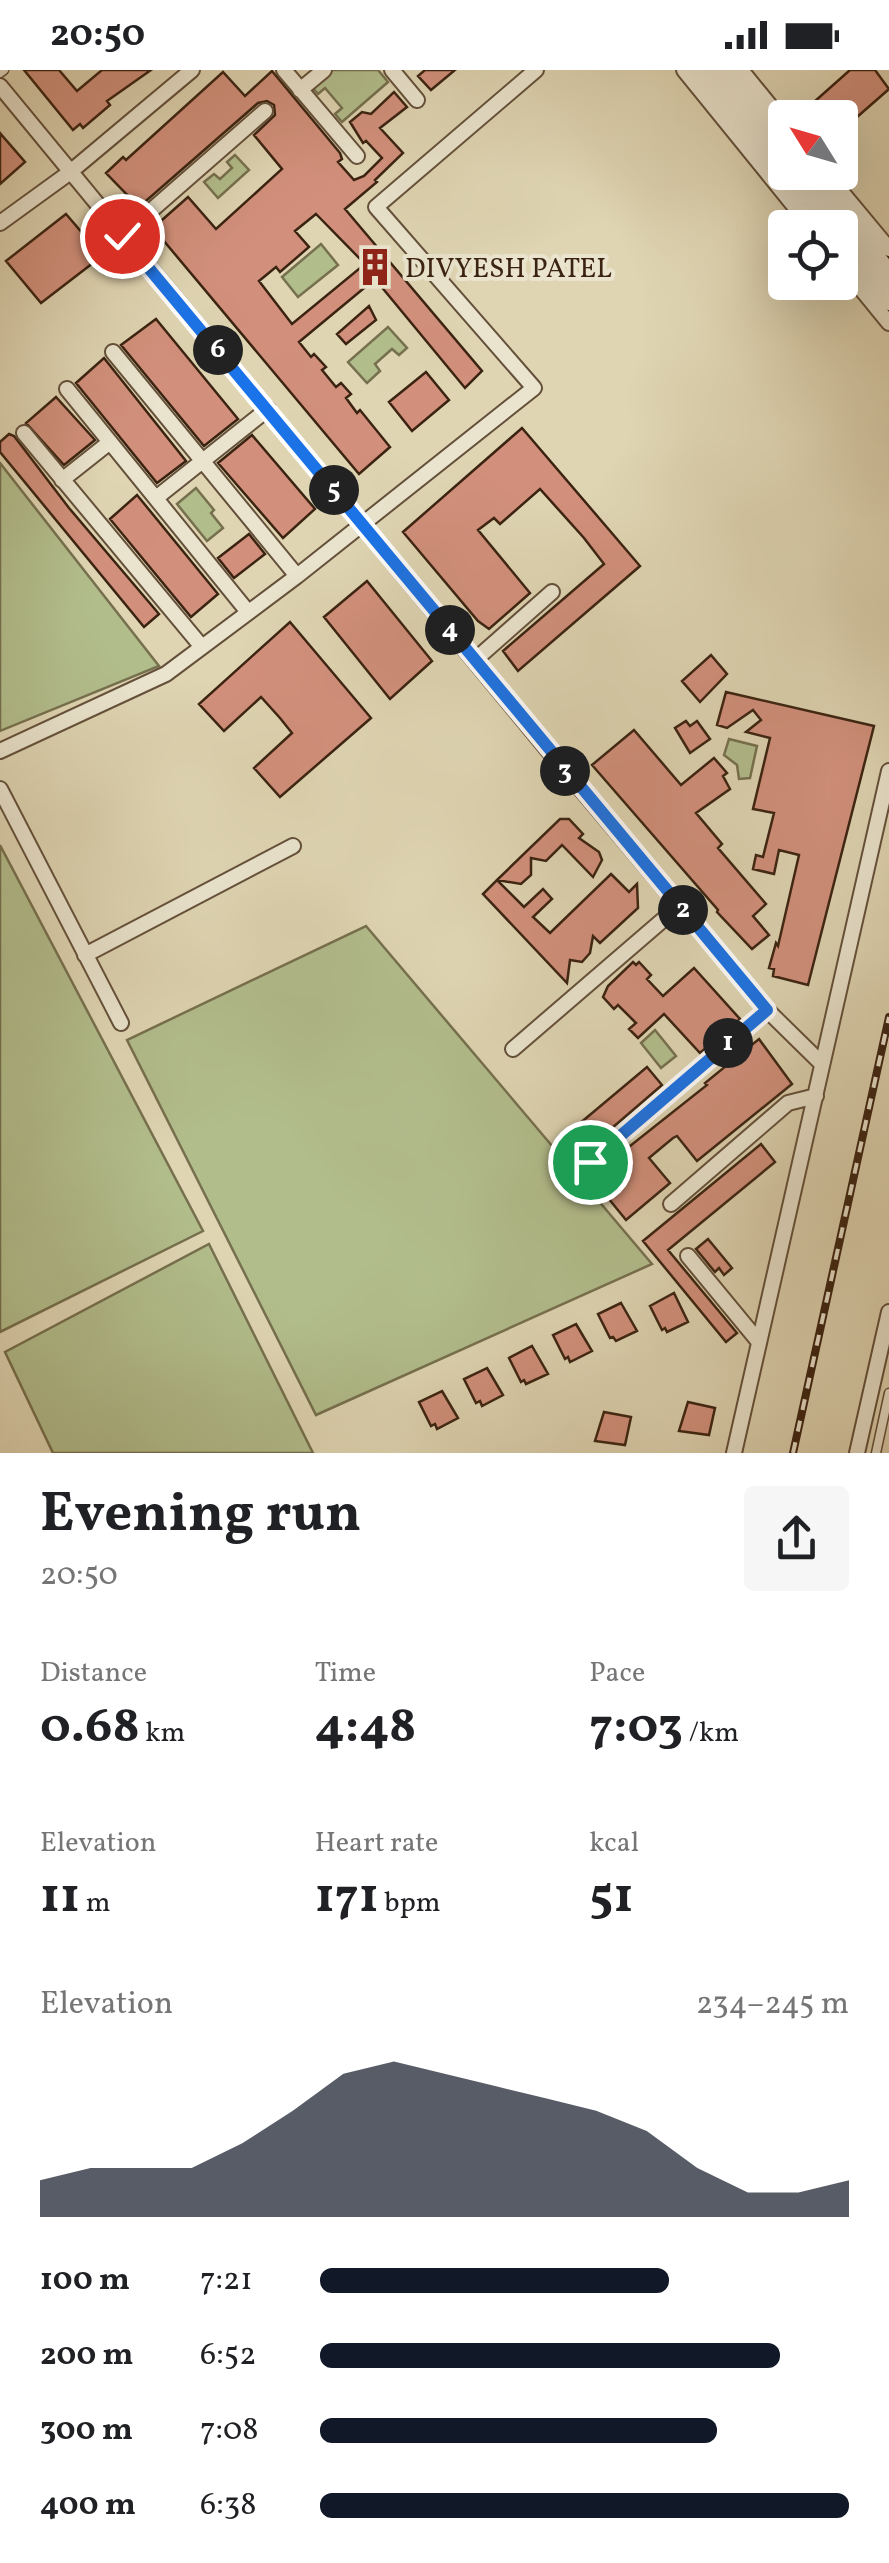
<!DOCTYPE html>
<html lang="en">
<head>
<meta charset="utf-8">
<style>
	body { margin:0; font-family:Vollkorn,serif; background:#f6f6f6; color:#202124; height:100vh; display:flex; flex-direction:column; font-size:38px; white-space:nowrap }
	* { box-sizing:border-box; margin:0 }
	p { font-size:32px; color:#757577 }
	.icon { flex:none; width:55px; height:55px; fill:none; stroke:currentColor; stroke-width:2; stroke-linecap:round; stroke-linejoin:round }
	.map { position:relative; height:1383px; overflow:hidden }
	.details { display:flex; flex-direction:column; background:#fff; flex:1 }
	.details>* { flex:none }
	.needle { width:65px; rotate:307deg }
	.controls { position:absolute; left:768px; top:30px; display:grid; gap:20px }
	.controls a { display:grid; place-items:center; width:90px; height:90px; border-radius:10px; background:#fff; box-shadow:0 10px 40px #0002; font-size:50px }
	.pin { position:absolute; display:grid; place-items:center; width:85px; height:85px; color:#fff; margin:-42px; border:5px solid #fff; border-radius:50%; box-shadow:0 2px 10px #0007 }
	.km { position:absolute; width:50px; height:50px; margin:-25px; border-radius:50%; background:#222; color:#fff; font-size:28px; line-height:50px; text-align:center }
	.round { display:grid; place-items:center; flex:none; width:105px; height:105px; border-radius:10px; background:#f6f6f6 }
	.overview { display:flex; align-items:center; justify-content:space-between; height:170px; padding:0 40px }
	h1 { font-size:55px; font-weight:700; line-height:75px }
	.figures { display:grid; grid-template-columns:repeat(3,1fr); gap:15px; height:170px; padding:10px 40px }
	.figures div { display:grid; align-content:center }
	.figures b { font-size:50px; font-weight:700 }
	.figures small { font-size:28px; font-weight:400 }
	.figures p { font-size:28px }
	.chart { height:280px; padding:20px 40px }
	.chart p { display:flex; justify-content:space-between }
	.chart svg { width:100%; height:180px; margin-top:10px; fill:#111827; opacity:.7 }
	ul { padding:0 40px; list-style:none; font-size:32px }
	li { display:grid; grid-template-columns:160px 120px 1fr; align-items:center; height:75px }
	li i { height:25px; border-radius:12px; background:#111827 }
	.status { display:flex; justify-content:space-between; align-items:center; height:70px; padding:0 50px; background:#fff; direction:ltr }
	.status svg { height:28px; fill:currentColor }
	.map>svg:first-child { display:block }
	.green { fill:#b2bd8c; stroke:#76704e; stroke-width:2.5 }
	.building { fill:#d2907c; stroke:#3b2311; stroke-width:2.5; fill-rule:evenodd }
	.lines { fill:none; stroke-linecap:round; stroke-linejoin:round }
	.lane-casing { stroke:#64503a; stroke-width:11 }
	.street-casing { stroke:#64503a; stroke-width:18 }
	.secondary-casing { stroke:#3b2311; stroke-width:24 }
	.lane { stroke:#eae4ce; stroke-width:8 }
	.street { stroke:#eae4ce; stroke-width:14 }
	.secondary { stroke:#eae4ce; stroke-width:20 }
	.rail-casing { stroke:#3b2311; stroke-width:8 }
	.rail { stroke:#eae4ce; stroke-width:4; stroke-dasharray:11; stroke-linecap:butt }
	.route-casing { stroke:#fff; stroke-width:20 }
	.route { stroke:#1a73e8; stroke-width:12 }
	.labels { text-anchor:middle; stroke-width:8; stroke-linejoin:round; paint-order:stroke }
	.poi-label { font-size:28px; fill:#3b2311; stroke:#eae4ce; text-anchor:start }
</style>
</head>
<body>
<div class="status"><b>20:50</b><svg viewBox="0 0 49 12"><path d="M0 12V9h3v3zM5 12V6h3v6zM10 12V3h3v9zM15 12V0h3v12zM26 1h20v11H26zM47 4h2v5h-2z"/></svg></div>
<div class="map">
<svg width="889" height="1383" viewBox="0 0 889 1383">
	<rect width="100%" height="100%" fill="#dfd5b3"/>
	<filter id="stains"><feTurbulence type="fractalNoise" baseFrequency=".002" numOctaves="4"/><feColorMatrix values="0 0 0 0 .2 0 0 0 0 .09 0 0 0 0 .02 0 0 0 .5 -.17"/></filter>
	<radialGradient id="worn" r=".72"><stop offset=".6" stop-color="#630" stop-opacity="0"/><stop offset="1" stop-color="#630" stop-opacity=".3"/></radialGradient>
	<path class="green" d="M330 0H378L388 12 342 52 335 44 342 38 325 18 318 24 311 16Z
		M235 85 249 100 218 128 204 112 214 104 220 109 232 98 227 92Z
		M321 174 338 195 298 227 282 207Z
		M388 257 407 278 399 285 392 279 375 294 380 301 367 313 348 292Z
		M0 393 159 596 0 661Z
		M196 418 214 440 211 443 223 458 207 471 177 434Z
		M729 669 757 676 750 708 739 709 737 695 724 685Z
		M0 775 203 1161 0 1262Z
		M366 856 652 1194 316 1345 127 970Z
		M655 960 676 986 661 998 641 973Z
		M209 1174 313 1383H53L5 1282Z"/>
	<path class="building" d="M24 0H59L77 21 102 0H151L107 31 110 35 83 58 80 54 73 60Z
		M425 0H455L431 20 418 6Z
		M850 0H875L889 19 840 62V48H796Z
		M272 1 340 83 342 89 338 92 354 110 364 106 382 88 366 71 363 73 350 52 362 42 371 44 394 22 407 37 380 58 403 83 375 110 377 112 345 139 482 301 465 318 375 209 299 272 311 287 314 284 326 297 322 300 336 317 341 313 351 324 346 328 357 343 360 340 390 377 359 404 153 158 188 127 216 159 282 99 254 65 275 45 274 35 267 31 258 33 139 137 106 103 123 87 126 90 223 2 245 26ZM316 144 365 194 292 254 259 211 276 197 280 202 309 177 295 161Z
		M0 63 25 92 0 114Z
		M66 144 102 186 41 233 6 191Z
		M369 236 376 250 346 274 337 264Z
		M156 249 238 349 204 376 121 275Z
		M104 288 186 391 157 413 76 313Z
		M426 302 449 330 412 361 389 332Z
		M56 327 95 370 64 395 26 353Z
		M522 358 640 496 518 601 503 581 604 494 584 468 540 419 500 454 494 448 478 460 530 523 489 559 478 551 403 462Z
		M9 364 14 366 69 438 159 544 144 557 0 382V372Z
		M252 365 315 439 283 468 218 393Z
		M137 425 218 524 191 547 110 449Z
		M249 464 265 484 234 508 218 488Z
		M367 511 432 591 390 629 324 547Z
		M290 552 371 648 280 727 254 698 292 663 280 648 261 627 224 661 199 634Z
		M711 585 727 604 700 632 682 611Z
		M726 622 874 656 808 915 773 906 774 899 769 898 776 873 778 876 799 785 779 780 774 804 753 799 756 785 763 787 774 743 753 739 770 668 746 662 761 650 753 640 727 658 717 655Z
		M686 651 690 656 697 651 710 669 690 683 675 658Z
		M634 660 681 715 714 688 727 703 723 706 730 719 696 743 722 774 718 778 766 834 753 846 769 865 752 879 717 842 718 840 592 695Z
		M560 749H569L583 764 579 768 599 782 602 790 593 807 562 775 546 791 531 788V805L521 814 497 810Z
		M611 804 629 822 637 814 638 838 600 873 593 866 590 883 582 892 570 890 567 913 483 824 497 810 524 837 543 819 552 829 533 847 550 863Z
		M633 892 636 895 639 892 651 905 647 909 663 926 694 898 740 949 700 983 664 944 638 968 629 959 636 953 618 935 614 939 603 927 608 916Z
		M759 969 792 1014 697 1091 677 1066 673 1068 649 1088 670 1113 626 1150 591 1107 707 1015 705 1013Z
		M647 997 662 1015 576 1089 560 1070Z
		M761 1074 775 1092 668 1180 737 1263 726 1272 643 1171Z
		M708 1169 732 1198 724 1205 719 1198 715 1202 696 1179Z
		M674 1223 688 1252 667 1262 665 1258 662 1260 650 1236Z
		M621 1233 637 1261 616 1271 613 1267 610 1268 598 1244Z
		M576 1254 592 1281 570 1292 568 1287 565 1289 553 1265Z
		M532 1276 548 1304 526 1314 524 1310 521 1312 509 1288Z
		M487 1298 503 1325 482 1336 480 1331 476 1333 464 1309Z
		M442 1321 458 1348 437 1359 435 1354 431 1356 419 1332Z
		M688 1332 715 1338 709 1365 679 1361Z
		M604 1342 631 1347 625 1375 595 1371Z"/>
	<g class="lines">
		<g class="lane-casing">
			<path id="lane" d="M0 3 4 0
				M876 1383 889 1323"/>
		</g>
		<g class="street-casing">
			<path id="street" d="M284 0 357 86
				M392 0 417 30
				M684 0 812 158
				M741 0 785 54
				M0 16 547 679 767 940 822 994
				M300 20 324 0
				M825 102 889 179
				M0 153 69 103 192 0
				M122 166 265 41
				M840 193 889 253
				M113 282 297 506
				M67 319 248 542
				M24 363 202 577
				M62 410 110 372
				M156 428 268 339
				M475 590 552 522
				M0 681 166 604 297 506 534 318 376 137 536 0
				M0 719 121 953
				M85 885 293 776
				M513 979 679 836
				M590 1091 767 940
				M671 1134 788 1033 816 1026
				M688 1186 759 1272
				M734 1383 889 701
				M857 1383 889 1242"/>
		</g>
		<g class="secondary-casing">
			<path id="secondary" d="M700 0 830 158
				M722 0 785 78
				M805 102 889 205
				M840 170 889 230"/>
		</g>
		<use href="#lane" class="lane"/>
		<use href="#street" class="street"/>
		<use href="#secondary" class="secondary"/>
		<g class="rail-casing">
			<path id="rail" d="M793 1383 889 947"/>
		</g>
		<use href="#rail" class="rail"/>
	</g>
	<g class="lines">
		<g class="route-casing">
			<path id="route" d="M122 166 767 940 590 1092"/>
		</g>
		<use href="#route" class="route"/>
	</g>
	<defs>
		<g id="building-bare" transform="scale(3)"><path d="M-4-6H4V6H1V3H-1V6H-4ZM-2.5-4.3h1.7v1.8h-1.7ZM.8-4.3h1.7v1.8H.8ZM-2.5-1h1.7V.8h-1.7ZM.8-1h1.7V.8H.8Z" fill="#8f2418" stroke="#eae4ce" stroke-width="2.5" paint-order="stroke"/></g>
	</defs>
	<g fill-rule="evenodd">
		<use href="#building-bare" x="375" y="197"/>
	</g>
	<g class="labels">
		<g class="poi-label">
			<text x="405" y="207">DIVYESH PATEL</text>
		</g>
	</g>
	<rect width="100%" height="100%" filter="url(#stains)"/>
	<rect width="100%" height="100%" fill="url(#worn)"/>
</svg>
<div class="controls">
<a><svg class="needle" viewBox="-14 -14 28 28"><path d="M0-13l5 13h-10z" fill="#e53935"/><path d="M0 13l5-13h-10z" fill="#757577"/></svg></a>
<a><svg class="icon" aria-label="locate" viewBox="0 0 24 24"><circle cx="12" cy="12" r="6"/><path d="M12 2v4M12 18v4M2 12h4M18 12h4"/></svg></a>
</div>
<div class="pin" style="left:590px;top:1092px;background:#1e9e55"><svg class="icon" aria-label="arrive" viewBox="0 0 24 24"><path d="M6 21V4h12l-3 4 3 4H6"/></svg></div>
<div class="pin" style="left:122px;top:166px;background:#d93025"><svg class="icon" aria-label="check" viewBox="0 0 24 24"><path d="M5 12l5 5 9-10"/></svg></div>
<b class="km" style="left:728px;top:973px">1</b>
<b class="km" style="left:683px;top:840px">2</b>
<b class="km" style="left:565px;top:701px">3</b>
<b class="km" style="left:450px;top:560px">4</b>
<b class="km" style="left:334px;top:420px">5</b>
<b class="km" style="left:218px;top:280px">6</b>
</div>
<section class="details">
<div class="overview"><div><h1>Evening run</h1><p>20:50</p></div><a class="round"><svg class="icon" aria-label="share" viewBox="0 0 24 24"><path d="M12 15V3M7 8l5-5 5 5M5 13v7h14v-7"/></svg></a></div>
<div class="figures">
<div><p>Distance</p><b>0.68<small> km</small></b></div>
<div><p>Time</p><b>4:48</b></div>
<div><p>Pace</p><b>7:03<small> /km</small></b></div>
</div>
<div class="figures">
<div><p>Elevation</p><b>11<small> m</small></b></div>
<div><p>Heart rate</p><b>171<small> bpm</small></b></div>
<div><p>kcal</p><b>51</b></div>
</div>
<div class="chart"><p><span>Elevation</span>234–245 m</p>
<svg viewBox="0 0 160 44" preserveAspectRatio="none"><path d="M0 44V35L10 32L20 32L30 32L40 26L50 18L60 9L70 6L80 9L90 12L100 15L110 18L120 23L130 32L140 38L150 38L160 35V44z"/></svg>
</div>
<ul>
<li><b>100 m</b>7:21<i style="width:66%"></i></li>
<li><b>200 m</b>6:52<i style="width:87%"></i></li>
<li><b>300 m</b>7:08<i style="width:75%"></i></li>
<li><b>400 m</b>6:38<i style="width:100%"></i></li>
</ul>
</section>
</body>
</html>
